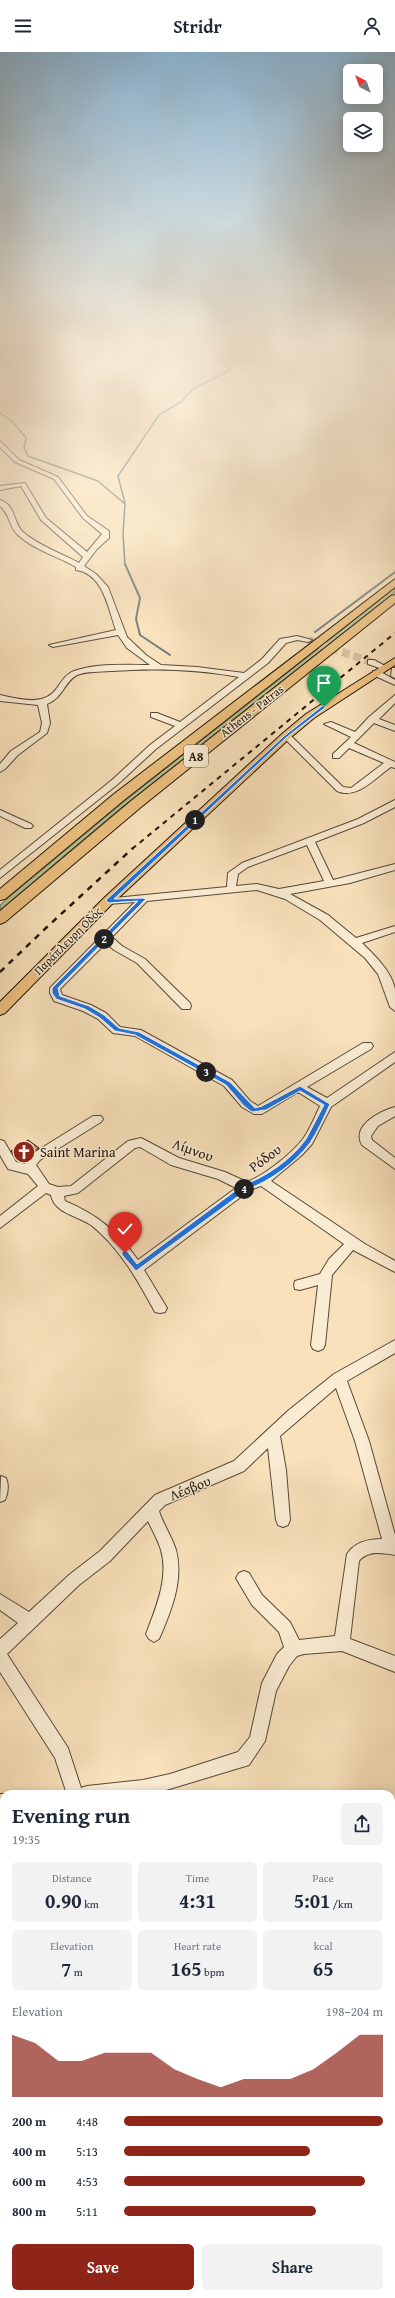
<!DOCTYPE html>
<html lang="en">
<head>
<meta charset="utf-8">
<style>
	body { margin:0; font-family:"Gentium Book Plus",serif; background:#f2f2f3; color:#1f2937; height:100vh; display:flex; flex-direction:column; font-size:15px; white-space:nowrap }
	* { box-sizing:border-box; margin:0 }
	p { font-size:13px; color:#747a83 }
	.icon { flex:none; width:22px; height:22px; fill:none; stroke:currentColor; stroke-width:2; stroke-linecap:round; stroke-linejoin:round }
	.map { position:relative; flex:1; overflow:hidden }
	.side { position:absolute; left:0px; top:1738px; width:395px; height:508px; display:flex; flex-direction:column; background:#fff; border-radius:12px 12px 0 0; box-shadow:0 2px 10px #0003 }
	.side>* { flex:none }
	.needle { width:26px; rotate:319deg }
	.controls { position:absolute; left:343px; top:12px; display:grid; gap:8px }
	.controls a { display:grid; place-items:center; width:40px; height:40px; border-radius:6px; background:#fff; box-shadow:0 2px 10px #0003; font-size:20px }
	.pin { position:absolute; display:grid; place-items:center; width:34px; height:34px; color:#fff; margin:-41px -17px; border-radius:50% 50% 50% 0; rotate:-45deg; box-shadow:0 0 4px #0007 }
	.pin .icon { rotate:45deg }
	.km { position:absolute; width:20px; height:20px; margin:-10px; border-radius:50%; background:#222; color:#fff; font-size:11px; line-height:20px; text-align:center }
	.round { display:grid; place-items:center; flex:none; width:42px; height:42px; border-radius:6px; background:#f2f2f3 }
	.headline { display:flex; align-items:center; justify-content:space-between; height:68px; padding:0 12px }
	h1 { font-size:22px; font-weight:600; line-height:30px }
	.metrics { display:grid; grid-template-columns:repeat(3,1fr); gap:6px; height:68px; padding:4px 12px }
	.metrics div { display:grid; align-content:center; border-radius:6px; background:#f2f2f3; text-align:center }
	.metrics b { font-size:20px; font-weight:600 }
	.metrics small { font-size:11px; font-weight:400 }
	.metrics p { font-size:11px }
	.chart { height:112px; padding:8px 12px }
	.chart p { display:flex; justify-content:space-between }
	.chart svg { width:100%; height:72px; margin-top:4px; fill:#8f2418; opacity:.7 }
	.cta { display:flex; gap:8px; margin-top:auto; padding:8px 12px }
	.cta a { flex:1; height:46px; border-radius:6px; background:#8f2418; color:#fff; font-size:16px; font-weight:600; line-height:46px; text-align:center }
	.cta a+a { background:#f2f2f3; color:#1f2937 }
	ul { padding:0 12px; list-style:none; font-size:13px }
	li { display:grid; grid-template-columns:64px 48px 1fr; align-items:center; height:30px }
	li i { height:10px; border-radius:5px; background:#8f2418 }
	header { display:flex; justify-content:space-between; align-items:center; height:52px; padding:0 12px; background:#fff; font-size:18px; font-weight:600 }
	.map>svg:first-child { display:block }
	.green { fill:#b8c494; stroke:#6c6c50 }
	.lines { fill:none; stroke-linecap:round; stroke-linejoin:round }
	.stream-far2 { stroke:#6d7975; stroke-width:1.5 }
	.stream-far1 { stroke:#6d7975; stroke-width:2 }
	.stream { stroke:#6d7975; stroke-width:4.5 }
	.building { fill:#d28579; stroke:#20150d }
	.minor-tunnel { stroke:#d8c2a1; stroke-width:8; stroke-dasharray:8 4; stroke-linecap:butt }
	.minor-casing { stroke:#564838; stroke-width:2 }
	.major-casing { stroke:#20150d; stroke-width:2 }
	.highway-casing { stroke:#20150d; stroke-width:2 }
	.minor { fill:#faecd3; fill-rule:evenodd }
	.major { fill:#ecc07e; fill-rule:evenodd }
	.highway { fill:#ecc07e; fill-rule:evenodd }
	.rail-far1 { stroke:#20150d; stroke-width:2; stroke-dasharray:5 5; stroke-linecap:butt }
	.rail { stroke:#20150d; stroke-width:2.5; stroke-dasharray:6 6; stroke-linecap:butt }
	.route { fill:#1a73e8; stroke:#fff }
	.labels { text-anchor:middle; stroke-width:3; stroke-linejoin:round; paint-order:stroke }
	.far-street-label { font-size:12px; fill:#20150d; stroke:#faecd3 }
	.shield { fill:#faecd3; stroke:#615648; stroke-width:1 }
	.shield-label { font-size:13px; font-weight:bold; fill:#20150d }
	.street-label { font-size:14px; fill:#20150d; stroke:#faecd3 }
	.poi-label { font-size:14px; fill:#20150d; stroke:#faecd3; text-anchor:start }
</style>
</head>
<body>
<header><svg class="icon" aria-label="menu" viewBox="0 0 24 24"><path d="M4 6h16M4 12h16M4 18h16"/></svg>Stridr<svg class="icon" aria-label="person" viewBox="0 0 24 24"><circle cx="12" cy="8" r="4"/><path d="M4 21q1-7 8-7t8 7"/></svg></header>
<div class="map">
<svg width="395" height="2246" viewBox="0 0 395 2246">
	<rect width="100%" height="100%" fill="#f8e1bb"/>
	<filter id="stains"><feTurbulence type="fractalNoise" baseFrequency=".005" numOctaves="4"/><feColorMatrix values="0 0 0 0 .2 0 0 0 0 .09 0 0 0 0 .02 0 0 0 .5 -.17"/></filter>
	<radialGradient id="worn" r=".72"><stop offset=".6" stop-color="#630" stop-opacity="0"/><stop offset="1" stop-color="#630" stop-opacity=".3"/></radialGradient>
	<path class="green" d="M395 536V540L117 759 0 858V853L8 846 126 748Z"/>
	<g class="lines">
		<path class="stream-far2" d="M0 361 12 369 26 386 24 396 28 404 98 429 125 452 123 482 125 513
			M125 451 118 424 159 363 182 349 193 337 230 318 210 292"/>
		<path class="stream-far1" d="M125 512 140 546 136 567 140 583 170 603
			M315 580 395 520"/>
		<path class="stream" d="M0 1906H4
			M391 1936 395 1937"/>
	</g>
	<path class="building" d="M28 1088 39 1096 22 1110 17 1109 11 1099Z"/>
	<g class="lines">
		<path class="minor-tunnel" d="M308 588 371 610"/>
		<g class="minor-casing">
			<path id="minor" d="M0 389 19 408 58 425 87 464 109 479V486L97 497 84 514 96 522 108 535 127 585 146 603 161 613 197 615 244 621 262 607 280 587 297 584 312 588 308 590 297 588 286 591 268 611 156 697 118 732 0 826V818L112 728 150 693 175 674 151 665V661H157L180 670 239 625C197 617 153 616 111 619 100 620 87 619 77 623 64 630 63 646 47 652L50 671 47 681 18 703 5 717 0 720V712L11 699 40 680 42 671 38 653 0 649V643C19 647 44 655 57 636 62 629 66 622 74 619 97 611 126 613 150 613L127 596 118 583 53 595 49 593 116 578C108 557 104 522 76 518V515C57 504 34 498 18 483 9 475 10 462 0 454V448C16 453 13 471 23 480 39 494 61 501 79 511L83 505 41 468 21 434 0 438V434L25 431 46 466 87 500 102 482 83 466 54 427 15 410 0 395Z
				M368 608H374L389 616 385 618 368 612Z
				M392 616H395V626L391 624Z
				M373 619H379L395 628V633L373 623Z
				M395 643V651L379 667 395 673V679L374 671 354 691 395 710V716L391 715C375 726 357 748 337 739L282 684 289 682 343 735 351 736 384 711 349 696 339 706H333V702L351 685 324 672 331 670 355 680 369 665Z
				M395 748V755L364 771 315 790 333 828 395 812V818L350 831 290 842 328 863 356 886 395 874V880L362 891C374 903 391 918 395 937 395 943 395 952 395 959L390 955 378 922 365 906 320 868 285 847 257 838 147 849 112 885 122 894 145 907 190 951 191 954 190 957H182L137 911 114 898 106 891 60 937 62 943 91 953 106 961 120 975 141 978 232 1028 250 1049 258 1054 363 991H371L373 994 371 997 307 1035 327 1046 395 1000V1010L331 1055 312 1092 302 1103 271 1129 365 1192 395 1209V1220L353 1198 332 1223 325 1293 323 1297 318 1299 313 1297 311 1293 318 1233 300 1238 295 1237 294 1233 295 1229 320 1222 329 1207 344 1192 261 1134 250 1138 144 1218 167 1256 165 1260 160 1261 155 1260C138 1229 120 1196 91 1173 78 1164 54 1161 51 1143L46 1141 0 1176V1164L38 1134 28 1122 8 1117 0 1103V1088L4 1089 16 1110 25 1112 32 1102 93 1064H101L103 1067 101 1070 40 1108 36 1113 49 1132 58 1135 71 1134 128 1089 141 1086 179 1106 225 1120 247 1130C265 1123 291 1102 303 1087 310 1077 315 1064 320 1054L298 1040 262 1062H254L242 1055 224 1034 135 984 113 981 98 967 83 959 54 949 50 941V936L135 850 108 852 104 851V847L227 835 228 821 242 811 358 767ZM307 793 324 829 279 837 257 832 236 834 238 822 248 815ZM140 1095 171 1113 218 1127 236 1136 138 1208C117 1179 98 1163 65 1149L64 1144 78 1141 135 1096Z
				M0 758 31 772 33 774 31 776H25L0 764Z
				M395 1055V1064L378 1074 371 1084 372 1088 395 1106V1117L362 1093C351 1074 380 1059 395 1055Z
				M395 1288V1301L347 1329 369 1389 395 1483V1503C382 1501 368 1498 359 1509L350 1587 395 1604V1620L342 1599 304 1602 297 1604 289 1614 276 1639 265 1689 249 1713 153 1742H67L55 1706 0 1620V1587L18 1571 0 1558V1542L29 1560 69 1523 100 1499 155 1443 234 1409 289 1358 334 1322ZM336 1336 355 1389 382 1487C368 1487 355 1490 347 1502L335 1584 299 1588 290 1570 262 1543 249 1521 244 1519 239 1521 236 1526 252 1553 279 1580 284 1595 277 1602 262 1631 250 1685 238 1700 170 1722 143 1728 87 1734 81 1736 68 1696 7 1602 79 1533 110 1509 148 1469C152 1478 158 1488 161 1498 169 1526 156 1555 146 1582L149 1587 154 1590 159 1587C171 1560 184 1528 176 1498 172 1485 163 1472 159 1459L165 1453 244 1419 268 1396 276 1468 278 1473 283 1475 288 1473 290 1468 286 1418 280 1384Z
				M1 1424 6 1426C9 1433 8 1441 5 1448L0 1450Z
				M0 1742H5L4 1758H0Z
				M0 1985 4 1986V2004L0 2003Z
				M391 2031 395 2032V2054L391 2053Z
				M395 2170V2190L391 2192V2172Z
				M395 2193V2213L391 2214V2194Z
				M69 2242H90L89 2246H68Z
				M267 2242H290L289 2246H266Z
				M291 2242H317L316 2246H290Z"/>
		</g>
		<g class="major-casing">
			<path id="major" d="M395 606V613L314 666 290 686 112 852 5 961 0 963V950L104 846 282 682 306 662Z"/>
		</g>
		<g class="highway-casing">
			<path id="highway" d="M395 527V535L124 748 5 847 0 848V837L114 742Z
				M395 543V551L141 755 5 870 0 872V859L131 749 391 544Z"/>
		</g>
		<use href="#minor" class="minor"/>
		<use href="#major" class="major"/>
		<use href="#highway" class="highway"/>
		<path class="rail-far1" d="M132 797 395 581"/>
		<path class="rail" d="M0 920 47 875 133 796"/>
	</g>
	<linearGradient id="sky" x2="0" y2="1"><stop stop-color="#8bb7d6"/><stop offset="0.48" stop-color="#fcf2e0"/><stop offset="1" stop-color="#fcf2e0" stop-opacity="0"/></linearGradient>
	<rect width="395" height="606" fill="url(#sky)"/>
	<path class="route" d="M322 654 326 655 287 685 114 847 143 846 146 847 58 936 60 944 89 954 104 963 119 976 139 980 230 1030 255 1056 262 1054 300 1034 330 1052C324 1065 318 1079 310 1091 295 1111 270 1129 248 1137L136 1219 122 1203V1199H127L137 1212 243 1133C266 1125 292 1107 306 1087 312 1076 318 1064 324 1053L300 1039 266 1058 252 1060 244 1054 226 1033 135 983 115 979 100 966 85 957 56 947 52 941V936L138 849 108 851 106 848 284 684Z"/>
	<defs>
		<g id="church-disc" transform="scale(1.15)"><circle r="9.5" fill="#8f2418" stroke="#faecd3"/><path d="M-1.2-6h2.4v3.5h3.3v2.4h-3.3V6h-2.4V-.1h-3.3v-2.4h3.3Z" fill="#fff"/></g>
	</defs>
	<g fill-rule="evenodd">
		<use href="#church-disc" x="24" y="1100"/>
	</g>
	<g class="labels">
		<g class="far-street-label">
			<text transform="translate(252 659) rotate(-38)" y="4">Athens - Patras</text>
			<text transform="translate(68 889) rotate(-45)" y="4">Παράπλευρη Οδός</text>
		</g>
		<rect class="shield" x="184" y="693" width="24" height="22" rx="3"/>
		<g class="shield-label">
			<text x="196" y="709">Α8</text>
		</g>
		<g class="street-label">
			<text transform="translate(193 1098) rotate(20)" y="5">Λίμνου</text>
			<text transform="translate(265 1106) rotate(-36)" y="5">Ρόδου</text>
			<text transform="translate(190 1436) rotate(-22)" y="5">Λέσβου</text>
		</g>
		<g class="poi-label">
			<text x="40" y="1105">Saint Marina</text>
		</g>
	</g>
	<rect width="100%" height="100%" filter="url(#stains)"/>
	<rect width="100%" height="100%" fill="url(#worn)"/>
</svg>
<div class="controls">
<a><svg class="needle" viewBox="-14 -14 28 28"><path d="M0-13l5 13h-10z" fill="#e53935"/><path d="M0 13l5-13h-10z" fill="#747a83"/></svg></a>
<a><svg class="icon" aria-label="layers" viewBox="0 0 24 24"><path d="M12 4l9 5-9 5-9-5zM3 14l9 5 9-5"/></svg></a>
</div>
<div class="pin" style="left:324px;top:655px;background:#1e9e55"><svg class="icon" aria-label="arrive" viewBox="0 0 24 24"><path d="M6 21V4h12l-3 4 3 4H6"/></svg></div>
<div class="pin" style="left:125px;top:1201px;background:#d93025"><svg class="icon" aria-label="check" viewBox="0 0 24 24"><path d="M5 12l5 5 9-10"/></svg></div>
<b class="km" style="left:195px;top:768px">1</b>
<b class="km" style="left:104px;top:887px">2</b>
<b class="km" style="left:206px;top:1020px">3</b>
<b class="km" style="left:244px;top:1137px">4</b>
<section class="side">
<div class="headline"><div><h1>Evening run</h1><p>19:35</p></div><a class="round"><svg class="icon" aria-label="share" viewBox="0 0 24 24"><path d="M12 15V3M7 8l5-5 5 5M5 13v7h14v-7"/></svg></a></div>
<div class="metrics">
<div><p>Distance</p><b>0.90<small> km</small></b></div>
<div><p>Time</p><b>4:31</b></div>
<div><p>Pace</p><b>5:01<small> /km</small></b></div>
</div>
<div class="metrics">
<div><p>Elevation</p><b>7<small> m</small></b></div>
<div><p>Heart rate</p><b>165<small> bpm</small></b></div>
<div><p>kcal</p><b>65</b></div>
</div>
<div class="chart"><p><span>Elevation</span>198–204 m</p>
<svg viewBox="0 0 160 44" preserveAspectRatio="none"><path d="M0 44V6L10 11L20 22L30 22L40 17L50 17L60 17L70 27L80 33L90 38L100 33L110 33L120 33L130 27L140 17L150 6L160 6V44z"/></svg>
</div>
<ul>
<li><b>200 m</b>4:48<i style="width:100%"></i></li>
<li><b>400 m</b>5:13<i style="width:72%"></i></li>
<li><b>600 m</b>4:53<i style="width:93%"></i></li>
<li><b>800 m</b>5:11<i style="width:74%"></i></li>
</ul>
<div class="cta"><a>Save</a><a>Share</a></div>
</section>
</div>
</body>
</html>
